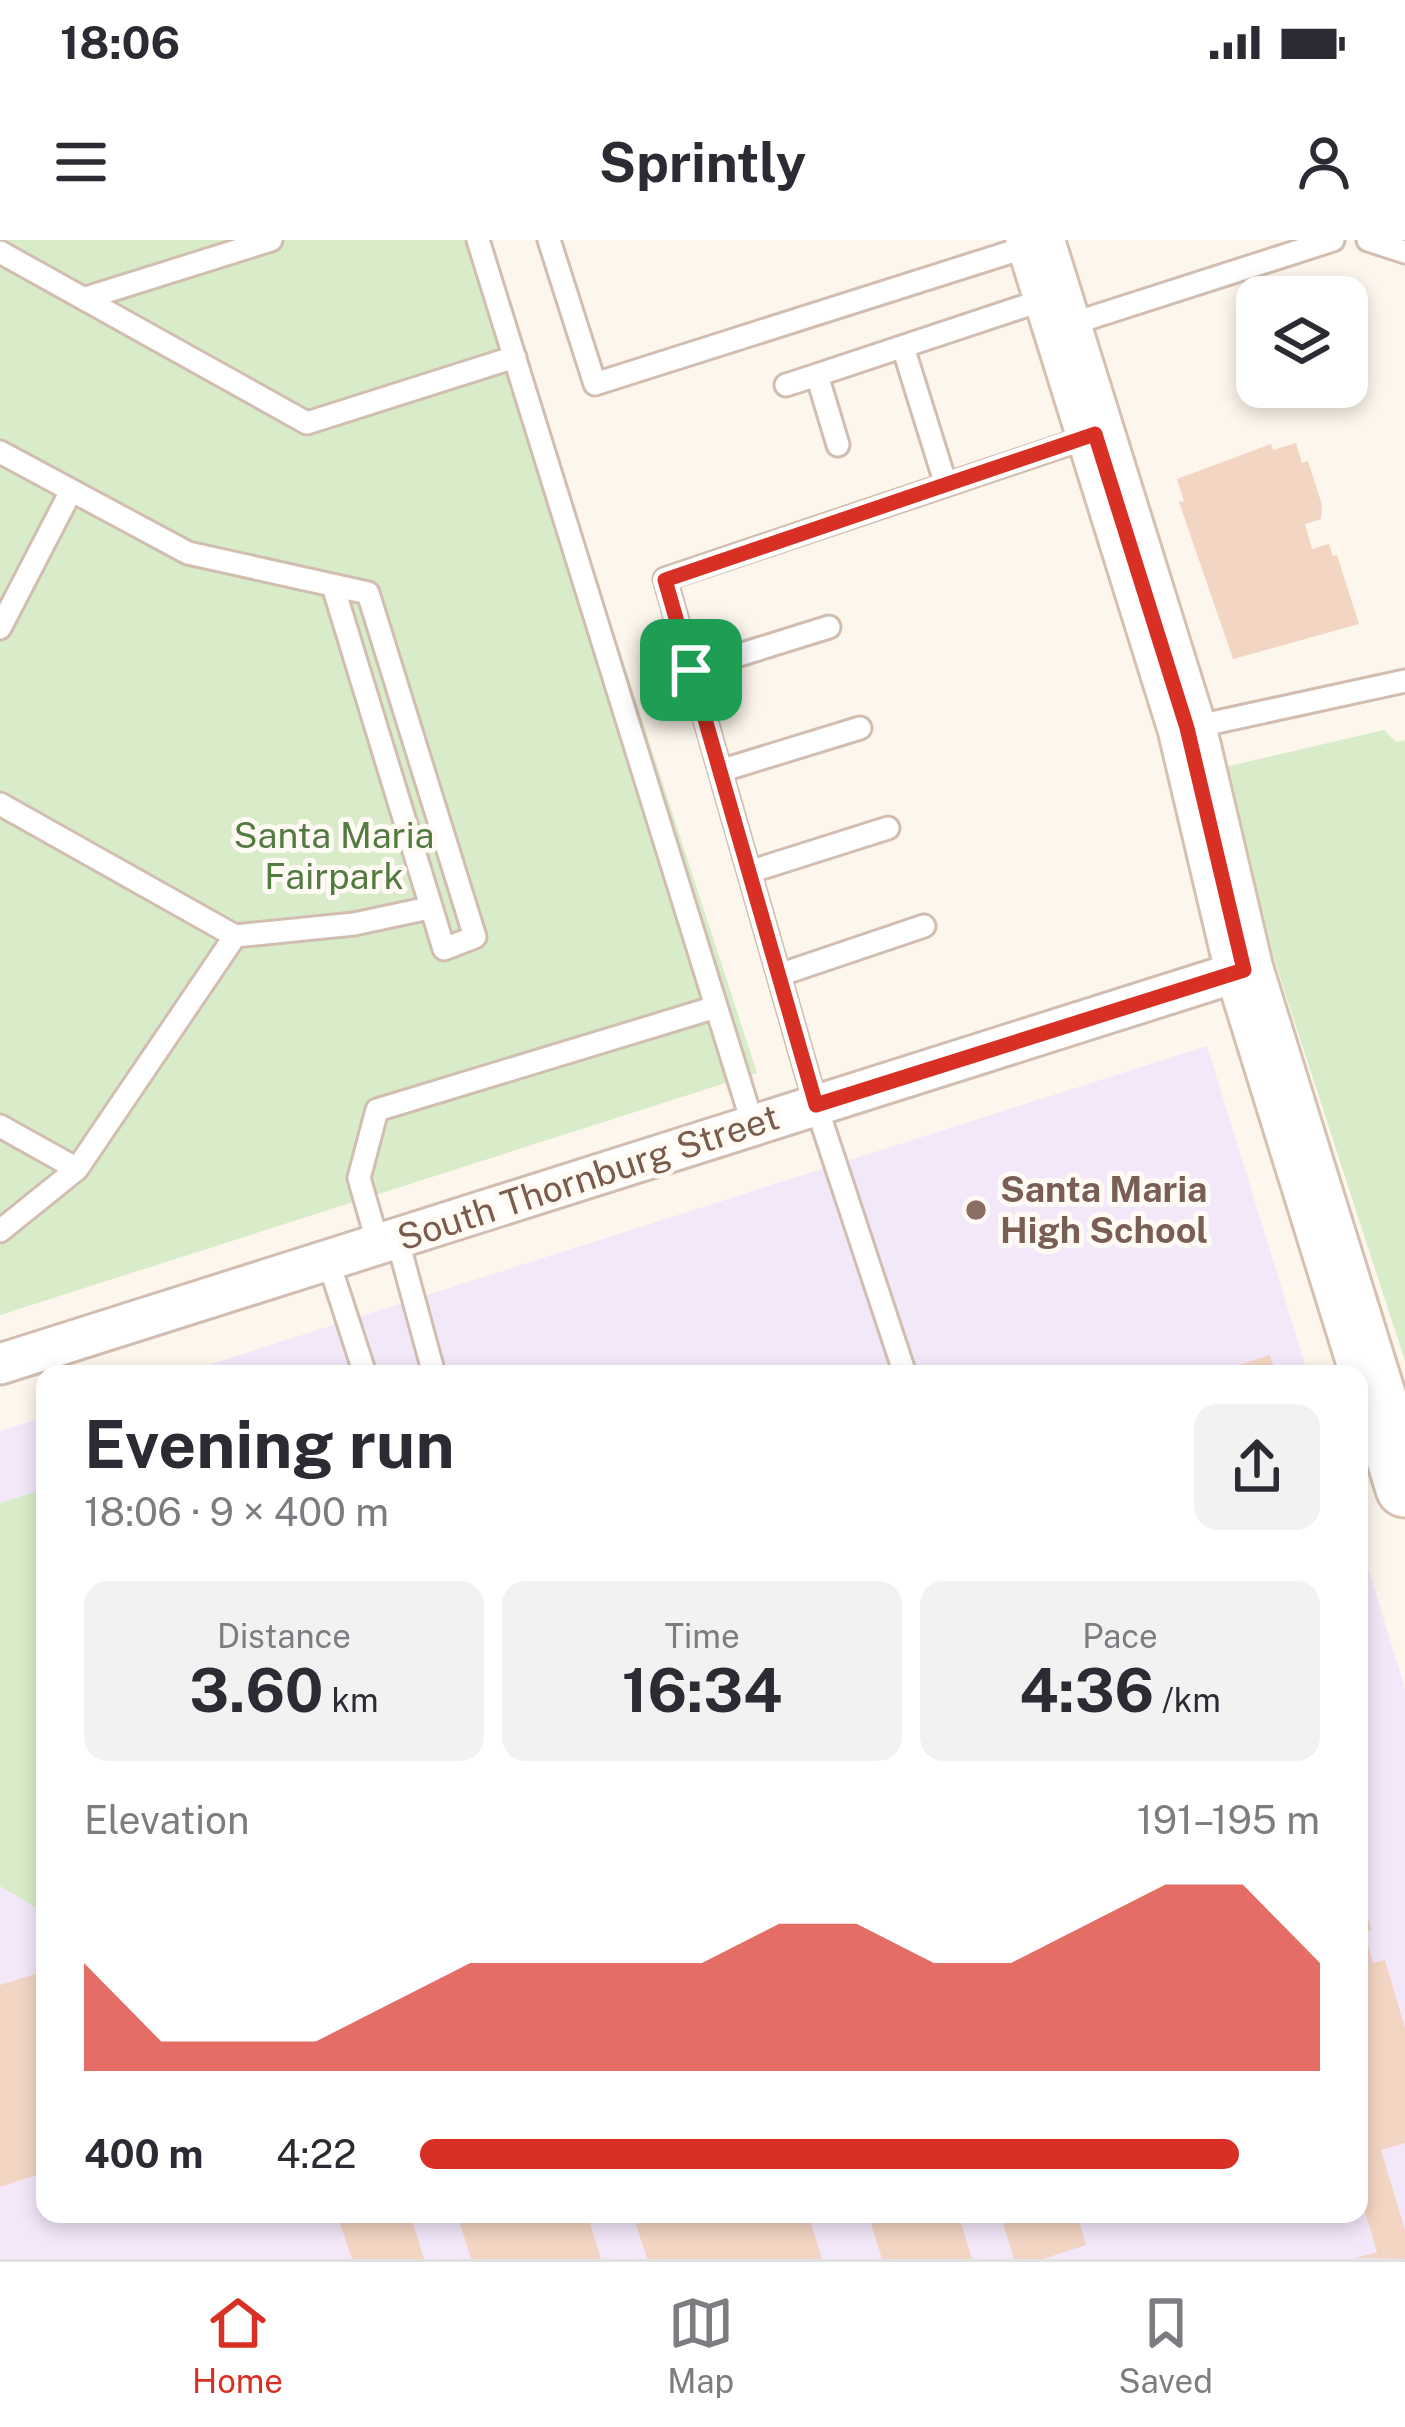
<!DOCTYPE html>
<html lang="en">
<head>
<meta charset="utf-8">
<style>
	body { margin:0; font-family:"Public Sans",sans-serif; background:#f2f2f3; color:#2b2b33; height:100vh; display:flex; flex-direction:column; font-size:45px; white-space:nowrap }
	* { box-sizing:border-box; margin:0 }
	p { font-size:39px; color:#7c7c81 }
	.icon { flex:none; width:66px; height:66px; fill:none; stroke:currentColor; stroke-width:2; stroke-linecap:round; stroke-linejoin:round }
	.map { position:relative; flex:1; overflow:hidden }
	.details { position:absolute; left:36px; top:1125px; width:1332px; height:858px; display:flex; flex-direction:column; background:#fff; border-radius:24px; box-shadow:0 6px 18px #0003 }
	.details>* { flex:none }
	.controls { position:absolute; left:1236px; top:36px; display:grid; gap:24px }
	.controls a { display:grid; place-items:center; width:132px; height:132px; border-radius:24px; background:#fff; box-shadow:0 6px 18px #0003; font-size:60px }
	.pin { position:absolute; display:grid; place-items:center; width:102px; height:102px; color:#fff; margin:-51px; border-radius:24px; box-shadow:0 6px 18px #0006 }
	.round { display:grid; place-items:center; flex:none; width:126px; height:126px; border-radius:24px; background:#f2f2f3 }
	.head { display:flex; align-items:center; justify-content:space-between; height:204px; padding:0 48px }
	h1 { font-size:66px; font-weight:700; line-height:90px }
	.stats { display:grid; grid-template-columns:repeat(3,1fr); gap:18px; height:204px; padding:12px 48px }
	.stats div { display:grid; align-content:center; border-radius:24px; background:#f2f2f3; text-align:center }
	.stats b { font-size:60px; font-weight:700 }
	.stats small { font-size:33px; font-weight:400 }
	.stats p { font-size:33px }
	.chart { height:336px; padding:24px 48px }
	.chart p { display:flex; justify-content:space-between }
	.chart svg { width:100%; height:216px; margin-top:12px; fill:#d93025; opacity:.7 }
	ul { padding:0 48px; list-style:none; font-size:39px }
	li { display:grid; grid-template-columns:192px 144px 1fr; align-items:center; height:90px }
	li i { height:30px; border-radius:15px; background:#d93025 }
	.status { display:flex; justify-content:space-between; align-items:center; height:84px; padding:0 60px; background:#fff; direction:ltr }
	.status svg { height:33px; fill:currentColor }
	header { display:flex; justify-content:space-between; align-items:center; height:156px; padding:0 48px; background:#fff; font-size:54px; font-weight:700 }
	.menu { display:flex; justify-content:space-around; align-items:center; height:168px; border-top:3px solid #e1e1e2; background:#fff; font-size:33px; color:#7c7c81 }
	.menu a { display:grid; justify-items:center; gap:6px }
	.menu .selected { color:#d93025 }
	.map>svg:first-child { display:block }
	.education { fill:#f3e8fa }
	.green { fill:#d8ecc9 }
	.building { fill:#f3d5c3 }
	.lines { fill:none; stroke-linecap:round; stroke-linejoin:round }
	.lane-casing { stroke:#d1beb0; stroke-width:27 }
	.street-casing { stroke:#d1beb0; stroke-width:45 }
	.secondary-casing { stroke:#d6c0b0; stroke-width:63 }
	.lane { stroke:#fff; stroke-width:21 }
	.street { stroke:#fff; stroke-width:39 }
	.secondary { stroke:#fff; stroke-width:57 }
	.route-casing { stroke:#fff; stroke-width:24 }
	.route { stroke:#d93025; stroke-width:15 }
	.education-dot { fill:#8d6e63; stroke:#fffaf3; stroke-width:4.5 }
	.labels { text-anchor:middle; stroke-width:10; stroke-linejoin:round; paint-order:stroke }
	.park-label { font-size:36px; fill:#537a41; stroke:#fffaf3 }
	.street-label { font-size:36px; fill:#7a5c4d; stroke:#fffaf3 }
	.education-label { font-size:36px; font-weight:bold; fill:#785e54; stroke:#fffaf3; text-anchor:start }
</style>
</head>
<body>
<div class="status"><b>18:06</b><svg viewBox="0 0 49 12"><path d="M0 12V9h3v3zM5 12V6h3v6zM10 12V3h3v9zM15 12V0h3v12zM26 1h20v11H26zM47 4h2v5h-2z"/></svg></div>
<header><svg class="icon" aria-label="menu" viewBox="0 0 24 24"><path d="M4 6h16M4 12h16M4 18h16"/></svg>Sprintly<svg class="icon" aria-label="person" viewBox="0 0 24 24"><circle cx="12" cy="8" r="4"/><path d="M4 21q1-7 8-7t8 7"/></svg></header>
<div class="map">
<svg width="1405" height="2019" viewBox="0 0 1405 2019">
	<rect width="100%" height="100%" fill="#fdf6ec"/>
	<path class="education" d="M1207 806 1308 1134H180Z
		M45 1177V1974H1359V1299L1405 1448V2019H0V1191Z"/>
	<path class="green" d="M0 0H486L757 833 0 1075Z
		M1384 490 1396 502 1405 500V1121L1275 722 1225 527Z
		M45 1249V1673L0 1646V1263Z"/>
	<path class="building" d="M1296 203 1302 223 1308 221 1322 265 1321 279 1305 284 1312 309 1329 304 1333 316 1337 315 1359 384 1233 419 1179 262 1184 261 1177 239 1271 204 1273 210Z
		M1270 1115 1276 1134H1214V1133Z
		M1359 1651 1372 1690 1364 1692 1373 1723 1385 1720 1405 1788V1903L1381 1910 1405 1990V2019L1356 2018 1377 2012 1359 1952Z
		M45 1731V1932L0 1947V1745Z
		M347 1974H410L424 2019H352L338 1977Z
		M457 1974H587L601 2019H471Z
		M668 1974H808L822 2019H647L636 1984Z
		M868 1974H958L972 2019H882Z
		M1000 1974H1077L1086 2005 1043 2019H1014Z"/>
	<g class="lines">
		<g class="lane-casing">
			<path id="lane" d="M478 0 753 885
				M549 0 595 144 1033 5
				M1368 0 1405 12
				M0 12 307 183 515 117
				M86 58 271 0
				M1065 86 1333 0
				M903 107 946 245
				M786 145 817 135
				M838 205 817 135 1052 57
				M0 212 188 313 368 353 475 697 444 709 333 346
				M0 388 71 251
				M691 430 829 387
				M1189 488 1405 441
				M720 531 860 488
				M0 564 235 696 77 929 0 886
				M749 632 888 588
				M235 696 354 684 429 668
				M779 735 924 686
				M0 991 77 929
				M397 998 434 1134
				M378 1004 359 938 377 870 716 767
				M328 1020 365 1134
				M905 1134 816 865 665 339 1095 195"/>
		</g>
		<g class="street-casing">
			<path id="street" d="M0 1124 1244 730"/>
		</g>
		<g class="secondary-casing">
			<path id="secondary" d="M1035 0 1187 488 1244 730 1405 1248"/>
		</g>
		<use href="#lane" class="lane"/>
		<use href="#street" class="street"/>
		<use href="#secondary" class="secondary"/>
	</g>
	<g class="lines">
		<g class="route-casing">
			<path id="route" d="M1095 194 1187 488 1244 730 816 865 665 340Z"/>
		</g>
		<use href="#route" class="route"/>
	</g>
	<circle class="education-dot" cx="976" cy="970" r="12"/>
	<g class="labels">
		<g class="park-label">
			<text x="334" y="608">Santa Maria<tspan x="334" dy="41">Fairpark</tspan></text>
		</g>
		<g class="street-label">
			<text transform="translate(588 937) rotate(-18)" y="13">South Thornburg Street</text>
		</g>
		<g class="education-label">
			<text x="1000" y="962">Santa Maria<tspan x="1000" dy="41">High School</tspan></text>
		</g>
	</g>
</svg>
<div class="controls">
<a><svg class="icon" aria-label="layers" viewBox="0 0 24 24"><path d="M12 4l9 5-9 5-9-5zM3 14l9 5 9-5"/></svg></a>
</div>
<div class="pin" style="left:691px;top:430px;background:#1e9e55"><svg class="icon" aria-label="arrive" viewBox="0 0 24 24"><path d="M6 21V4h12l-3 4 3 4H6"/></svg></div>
<section class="details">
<div class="head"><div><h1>Evening run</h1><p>18:06 · 9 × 400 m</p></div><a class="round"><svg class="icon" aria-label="share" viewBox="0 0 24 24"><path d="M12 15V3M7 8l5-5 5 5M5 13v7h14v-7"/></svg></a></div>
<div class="stats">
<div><p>Distance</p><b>3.60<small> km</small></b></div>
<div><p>Time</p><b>16:34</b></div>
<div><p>Pace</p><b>4:36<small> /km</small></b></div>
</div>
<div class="chart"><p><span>Elevation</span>191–195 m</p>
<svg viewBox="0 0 160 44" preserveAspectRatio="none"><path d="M0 44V22L10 38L20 38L30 38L40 30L50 22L60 22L70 22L80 22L90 14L100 14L110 22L120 22L130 14L140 6L150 6L160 22V44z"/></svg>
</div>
<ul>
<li><b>400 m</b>4:22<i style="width:91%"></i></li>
</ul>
</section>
</div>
<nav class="menu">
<a class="selected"><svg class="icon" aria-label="home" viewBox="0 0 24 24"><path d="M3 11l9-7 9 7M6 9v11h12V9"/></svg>Home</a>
<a><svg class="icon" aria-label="map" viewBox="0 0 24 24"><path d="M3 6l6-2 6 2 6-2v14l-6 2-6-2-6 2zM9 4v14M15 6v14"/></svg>Map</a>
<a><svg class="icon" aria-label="saved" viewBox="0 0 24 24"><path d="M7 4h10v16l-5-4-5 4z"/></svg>Saved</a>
</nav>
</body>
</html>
